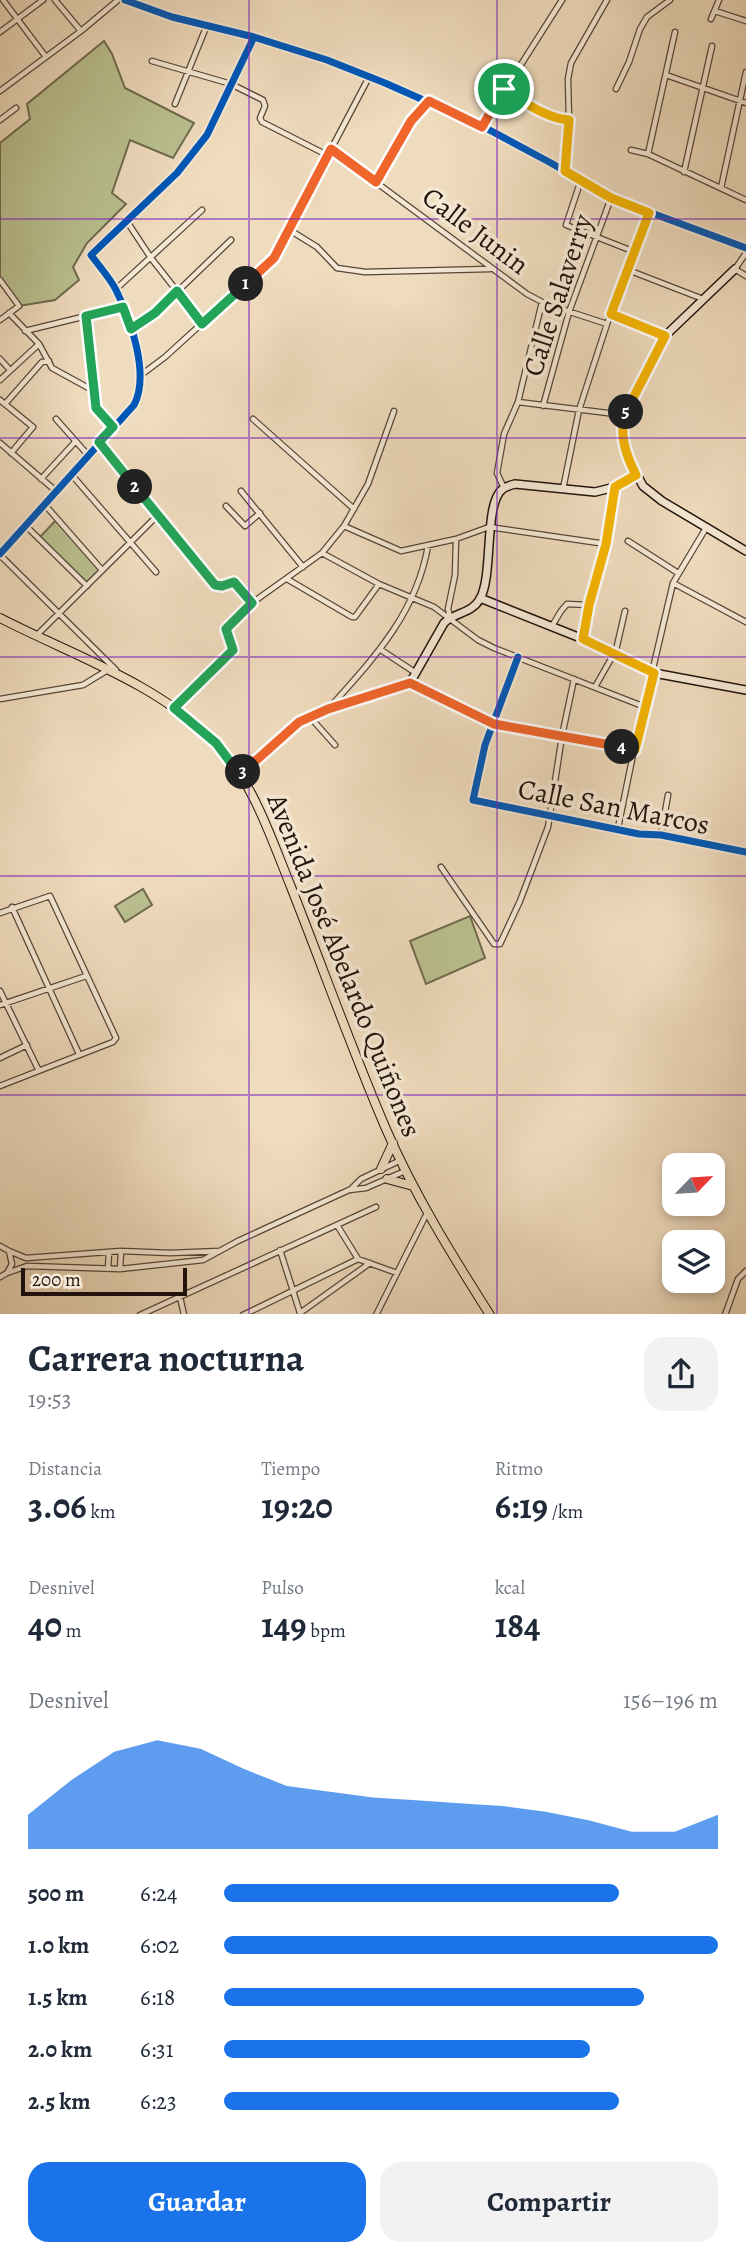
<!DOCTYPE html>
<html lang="es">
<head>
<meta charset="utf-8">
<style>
	body { margin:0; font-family:Alegreya,serif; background:#f2f2f3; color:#1f2937; height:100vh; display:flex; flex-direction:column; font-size:26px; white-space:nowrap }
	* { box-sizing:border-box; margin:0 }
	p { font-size:23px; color:#747a83 }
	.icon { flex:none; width:38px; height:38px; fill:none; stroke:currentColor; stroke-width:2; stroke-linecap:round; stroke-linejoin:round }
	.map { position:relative; height:1314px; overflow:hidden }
	.side { display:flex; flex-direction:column; background:#fff; flex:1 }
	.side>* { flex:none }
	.needle { width:46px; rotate:65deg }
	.fabs { position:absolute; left:662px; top:1153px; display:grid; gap:14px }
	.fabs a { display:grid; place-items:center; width:63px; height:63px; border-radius:14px; background:#fff; box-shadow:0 4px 10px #0003; font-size:35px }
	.scale { position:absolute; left:21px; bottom:18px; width:166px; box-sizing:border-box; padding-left:7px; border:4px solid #22130d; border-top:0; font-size:19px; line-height:24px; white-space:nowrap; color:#22130d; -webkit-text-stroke:5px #f5e8d4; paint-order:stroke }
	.pin { position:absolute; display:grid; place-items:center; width:60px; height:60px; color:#fff; margin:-30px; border:4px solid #fff; border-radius:50%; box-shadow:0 2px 7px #0007 }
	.km { position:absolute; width:35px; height:35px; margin:-18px; border-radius:50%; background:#222; color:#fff; font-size:19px; line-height:35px; text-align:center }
	.round { display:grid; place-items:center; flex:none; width:74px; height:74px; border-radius:21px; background:#f2f2f3 }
	.head { display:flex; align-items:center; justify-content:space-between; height:119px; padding:0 28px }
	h1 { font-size:38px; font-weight:700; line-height:52px }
	.figures { display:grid; grid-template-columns:repeat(3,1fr); gap:10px; height:119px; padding:7px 28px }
	.figures div { display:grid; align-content:center }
	.figures b { font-size:35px; font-weight:700 }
	.figures small { font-size:19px; font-weight:400 }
	.figures p { font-size:19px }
	.chart { height:196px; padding:14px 28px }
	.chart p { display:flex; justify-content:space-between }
	.chart svg { width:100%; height:126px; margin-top:7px; fill:#1a73e8; opacity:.7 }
	.button { display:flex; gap:14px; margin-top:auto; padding:14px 28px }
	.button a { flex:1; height:80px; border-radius:21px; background:#1a73e8; color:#fff; font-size:28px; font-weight:700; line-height:80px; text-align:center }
	.button a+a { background:#f2f2f3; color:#1f2937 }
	ul { padding:0 28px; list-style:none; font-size:23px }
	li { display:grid; grid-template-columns:112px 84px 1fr; align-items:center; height:52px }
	li i { height:18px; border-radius:9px; background:#1a73e8 }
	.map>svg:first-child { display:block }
	.green { fill:#bac090; stroke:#6e6a4e; stroke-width:2 }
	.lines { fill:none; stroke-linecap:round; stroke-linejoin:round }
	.street-casing { stroke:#554539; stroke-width:7 }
	.secondary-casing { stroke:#22130d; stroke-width:10 }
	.primary-casing { stroke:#22130d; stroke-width:10 }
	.street { stroke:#f5e8d4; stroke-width:4.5 }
	.secondary { stroke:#f5e8d4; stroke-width:7 }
	.primary { stroke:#efdbbd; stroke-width:8 }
	.cycleway-casing { stroke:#f5e8d4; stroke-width:11 }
	.cycleway { stroke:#0057b8; stroke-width:7 }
	.split-1-casing { stroke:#fff; stroke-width:14 }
	.split-2-casing { stroke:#fff; stroke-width:14 }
	.split-3-casing { stroke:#fff; stroke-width:14 }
	.split-4-casing { stroke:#fff; stroke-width:14 }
	.split-5-casing { stroke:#fff; stroke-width:14 }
	.split-6-casing { stroke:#fff; stroke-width:14 }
	.split-1 { stroke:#f0652b; stroke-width:9 }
	.split-2 { stroke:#22a559; stroke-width:9 }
	.split-3 { stroke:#22a559; stroke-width:9 }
	.split-4 { stroke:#f0652b; stroke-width:9 }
	.split-5 { stroke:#f5b400; stroke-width:9 }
	.split-6 { stroke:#f5b400; stroke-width:9 }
	.grid { fill:none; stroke:#7b2cbf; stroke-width:2; stroke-opacity:0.55 }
	.labels { text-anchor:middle; stroke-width:7; stroke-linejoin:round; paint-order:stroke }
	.street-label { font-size:28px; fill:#22130d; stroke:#f5e8d4 }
</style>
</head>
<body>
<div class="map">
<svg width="746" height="1315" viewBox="0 0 746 1315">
	<rect width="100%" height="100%" fill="#efdbbd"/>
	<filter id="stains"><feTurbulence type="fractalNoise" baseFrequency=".00286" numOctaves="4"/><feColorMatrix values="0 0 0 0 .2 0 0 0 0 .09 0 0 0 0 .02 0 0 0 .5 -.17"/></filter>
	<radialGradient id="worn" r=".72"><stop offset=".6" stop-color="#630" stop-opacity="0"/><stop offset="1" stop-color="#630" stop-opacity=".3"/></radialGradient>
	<path class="green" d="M104 41 112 54 125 88 194 123 173 158 130 140 112 193 126 204 87 243 73 267 79 280 55 300 19 306 0 281V143L30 119 27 104Z
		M56 520 100 569 85 584 40 537Z
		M143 889 152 905 125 922 115 906Z
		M470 916 485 958 426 984 410 941Z"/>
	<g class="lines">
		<g class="street-casing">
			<path id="street" d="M3 0 46 57
				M55 0 81 31
				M125 0 172 17 254 37 327 60 385 83 482 126 551 163 611 198 746 248
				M715 11 746 21
				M711 19 719 0
				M0 32 43 0
				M152 61 231 84 263 100 265 106 260 118 262 122 327 155
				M666 75 746 103
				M504 89C524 101 545 118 569 120
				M616 89 629 62 640 29 647 17 670 0
				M0 91 81 31 118 0
				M175 104 207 25
				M0 120 16 108
				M482 126 562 0
				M331 149 527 294 546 304 607 324
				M631 150 648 154 746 200
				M648 154 675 32
				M565 171 569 120 568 79 571 63 607 0
				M684 172 712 46
				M581 180 566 225 635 252
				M376 182 411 121 429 101
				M721 188 746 72
				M126 220 151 258 202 323
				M288 229 317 247 337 268 365 272 490 269
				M746 253 735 269 746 276
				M628 270 703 299
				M0 280 19 306 0 320
				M116 289 202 210
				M9 313 39 344 52 368 94 391
				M611 314 665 336
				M86 316 96 408 113 427
				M131 329 155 313 231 240
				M25 331 123 307
				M0 359 10 370
				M141 375 165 357 274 258 369 77
				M0 380 39 344
				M0 400 33 427 11 453
				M518 402 624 415
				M5 404 42 362 49 361
				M543 406 569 312 611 198
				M56 419 88 455
				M253 419 354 509
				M99 442 215 585 226 586 234 582 252 603
				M0 443 57 492
				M71 474 156 572
				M41 479 75 442
				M504 488 497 473 504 434 518 402 542 302
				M563 489 579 410 607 324 649 213
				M241 491 303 567
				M45 505 102 570
				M226 506 245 526 260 513
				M26 526 87 586
				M344 526 401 551 456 539 489 527 606 544
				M628 541 678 573
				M322 553 379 584 434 607 478 640 494 648 645 707
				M0 554 134 405C150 375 131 320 116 290 110 278 99 266 91 255L177 173 207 135 254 37
				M0 555 116 670
				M287 579 352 617H355L379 584
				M673 583 746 622
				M450 616 448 609 455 575 456 539
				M552 626 561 611 567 604 589 605
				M36 636 158 515
				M583 638 589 605 606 544 615 487
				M381 650 416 673
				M518 657 485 745 473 800 639 834 661 835 746 852
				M410 683 494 724 635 750
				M595 687 616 650 625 611
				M0 699 83 685 106 671
				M330 707C374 658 416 614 428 546
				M175 708 233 650 226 632 227 628 252 603 322 553 344 526 368 484 394 411
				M310 717 335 745
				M618 828 635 745 673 583 706 528
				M661 835 668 795
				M441 867 494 944H500L520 901 548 827 562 736 574 679
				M12 907 79 1054
				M0 913 50 896 116 1038 113 1042 0 1086
				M0 991 38 1069
				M0 1005 86 976
				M0 1058 27 1045
				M350 1190 361 1179 401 1160
				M337 1225 358 1259
				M0 1246 9 1251 12 1264 7 1273 0 1277
				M280 1250 300 1313
				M9 1251 26 1258 121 1251 170 1253 219 1251
				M358 1259 397 1273
				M108 1269 109 1252
				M120 1269 121 1251
				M7 1273 27 1266 120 1269 203 1260 238 1241 349 1190 366 1188 405 1171
				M180 1297 184 1315
				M300 1313 370 1263
				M140 1315 376 1207
				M243 1315 358 1259
				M376 1315 427 1213
				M725 1315 738 1279 746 1271"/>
		</g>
		<g class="secondary-casing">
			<path id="secondary" d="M735 269 665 336 624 415 622 433 626 454 643 486 662 501 746 551
				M480 598 583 639 654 673 746 690
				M240 775 299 722 328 709 410 683 444 623C455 612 471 614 480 599 494 574 483 501 504 488 508 486 511 485 515 484L595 492 615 487 636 476"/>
		</g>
		<g class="primary-casing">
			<path id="primary" d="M0 618C72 655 157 683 215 742 253 781 271 838 291 887 323 968 352 1050 386 1129 414 1194 452 1255 490 1315
				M381 1169 393 1143
				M387 1179 413 1186"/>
		</g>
		<use href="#street" class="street"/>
		<use href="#secondary" class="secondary"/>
		<use href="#primary" class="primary"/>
		<g class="cycleway-casing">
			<path id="cycleway" d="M125 0 172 17 254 37 327 60 385 83 482 126 551 163 611 198 746 248
				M0 554 134 405C150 375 131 320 116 290 110 278 99 266 91 255L177 173 207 135 254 37
				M518 657 485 745 473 800 639 834 661 835 746 852"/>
		</g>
		<use href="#cycleway" class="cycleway"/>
	</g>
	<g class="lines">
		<g class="split-1-casing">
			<path id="split-1" d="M246 284 274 258 331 149 376 182 411 121 429 101 482 127 504 89"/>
		</g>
		<g class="split-2-casing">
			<path id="split-2" d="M135 487 99 442 113 427 96 408 86 316 123 307 131 329 155 313 177 291 202 324 246 284"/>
		</g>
		<g class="split-3-casing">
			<path id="split-3" d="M135 487 215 585 222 586 234 582 252 603 226 629 233 650 174 708 216 743 240 775 243 772"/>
		</g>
		<g class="split-4-casing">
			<path id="split-4" d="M243 772 299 722 328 709 410 683 494 724 622 747"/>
		</g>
		<g class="split-5-casing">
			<path id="split-5" d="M622 747 635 750 654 673 583 639 589 605 606 544 615 487 636 475C626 455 618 434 626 412"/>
		</g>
		<g class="split-6-casing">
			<path id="split-6" d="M504 89C523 101 545 118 569 120L565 171 611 198 649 213 611 314 665 336 626 412"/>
		</g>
		<use href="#split-1" class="split-1"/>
		<use href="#split-2" class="split-2"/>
		<use href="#split-3" class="split-3"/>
		<use href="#split-4" class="split-4"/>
		<use href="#split-5" class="split-5"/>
		<use href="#split-6" class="split-6"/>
	</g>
	<path class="grid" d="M249 0V1315M497 0V1315M0 219H746M0 438H746M0 657H746M0 876H746M0 1095H746"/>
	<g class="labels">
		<g class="street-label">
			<text transform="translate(476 230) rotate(37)" y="10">Calle Junin</text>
			<text transform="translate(557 295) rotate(-72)" y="10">Calle Salaverry</text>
			<text transform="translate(614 806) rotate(11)" y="10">Calle San Marcos</text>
			<text transform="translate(345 965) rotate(68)" y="10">Avenida José Abelardo Quiñones</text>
		</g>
	</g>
	<rect width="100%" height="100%" filter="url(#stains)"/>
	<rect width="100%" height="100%" fill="url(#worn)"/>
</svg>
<div class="fabs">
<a><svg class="needle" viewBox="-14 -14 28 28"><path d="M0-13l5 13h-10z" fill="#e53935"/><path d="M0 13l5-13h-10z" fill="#747a83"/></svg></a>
<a><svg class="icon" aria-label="layers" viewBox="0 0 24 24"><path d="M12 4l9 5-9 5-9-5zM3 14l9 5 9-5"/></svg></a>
</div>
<div class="scale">200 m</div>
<div class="pin" style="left:504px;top:89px;background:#1e9e55"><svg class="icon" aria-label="arrive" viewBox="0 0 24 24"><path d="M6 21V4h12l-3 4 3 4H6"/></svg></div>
<b class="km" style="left:246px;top:284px">1</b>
<b class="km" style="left:135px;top:487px">2</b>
<b class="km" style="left:243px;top:772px">3</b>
<b class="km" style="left:622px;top:747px">4</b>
<b class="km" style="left:626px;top:412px">5</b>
</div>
<section class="side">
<div class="head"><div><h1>Carrera nocturna</h1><p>19:53</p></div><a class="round"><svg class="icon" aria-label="share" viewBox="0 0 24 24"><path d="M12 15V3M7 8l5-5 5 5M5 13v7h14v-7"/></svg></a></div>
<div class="figures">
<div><p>Distancia</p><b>3.06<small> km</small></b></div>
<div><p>Tiempo</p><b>19:20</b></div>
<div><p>Ritmo</p><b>6:19<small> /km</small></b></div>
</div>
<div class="figures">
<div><p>Desnivel</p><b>40<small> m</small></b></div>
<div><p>Pulso</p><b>149<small> bpm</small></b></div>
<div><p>kcal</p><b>184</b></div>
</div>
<div class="chart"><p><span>Desnivel</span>156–196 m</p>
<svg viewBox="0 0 160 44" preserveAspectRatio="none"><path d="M0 44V32L10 20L20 10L30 6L40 9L50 16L60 22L70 24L80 26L90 27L100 28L110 29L120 31L130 34L140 38L150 38L160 32V44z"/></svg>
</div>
<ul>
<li><b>500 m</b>6:24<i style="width:80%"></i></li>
<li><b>1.0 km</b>6:02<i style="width:100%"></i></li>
<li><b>1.5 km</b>6:18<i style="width:85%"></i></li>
<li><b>2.0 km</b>6:31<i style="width:74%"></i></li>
<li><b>2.5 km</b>6:23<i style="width:80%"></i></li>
</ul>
<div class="button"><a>Guardar</a><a>Compartir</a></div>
</section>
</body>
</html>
